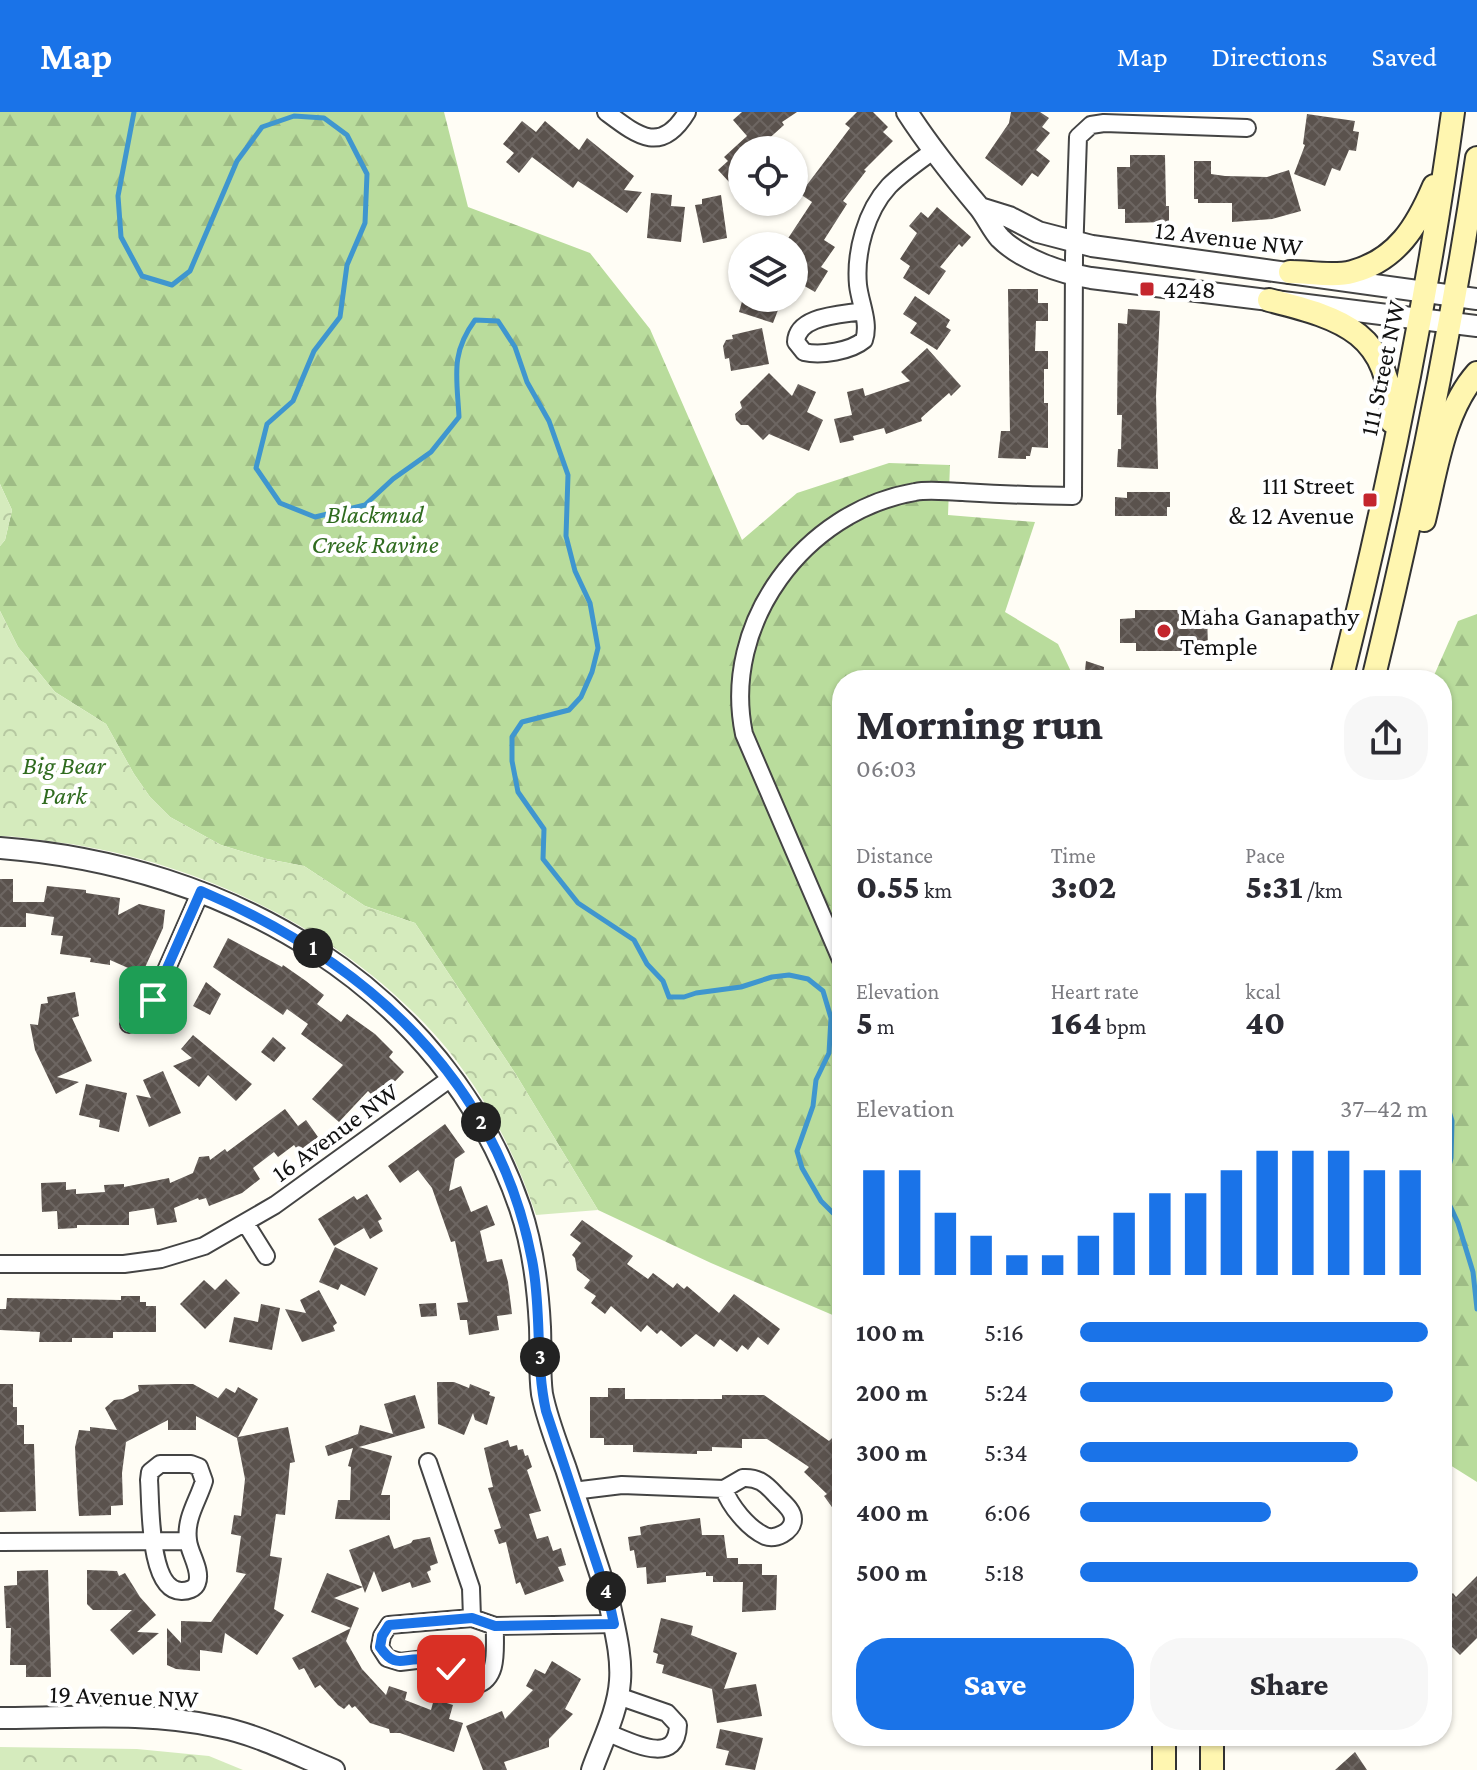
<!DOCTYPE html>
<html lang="en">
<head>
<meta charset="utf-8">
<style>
	body { margin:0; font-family:"Crimson Pro",serif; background:#f7f7f7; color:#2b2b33; height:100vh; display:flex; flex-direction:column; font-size:30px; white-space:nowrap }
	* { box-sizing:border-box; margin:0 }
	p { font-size:26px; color:#7c7c81 }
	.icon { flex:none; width:44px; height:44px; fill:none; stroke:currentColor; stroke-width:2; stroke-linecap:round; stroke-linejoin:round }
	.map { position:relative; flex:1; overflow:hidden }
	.drawer { position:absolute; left:832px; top:558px; width:620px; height:1076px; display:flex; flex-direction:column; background:#fff; border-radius:32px; box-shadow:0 2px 6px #0004 }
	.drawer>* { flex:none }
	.tools { position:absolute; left:728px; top:24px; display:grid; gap:16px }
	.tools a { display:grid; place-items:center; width:80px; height:80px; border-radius:50%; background:#fff; box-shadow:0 2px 6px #0004; font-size:40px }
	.pin { position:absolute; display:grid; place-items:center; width:68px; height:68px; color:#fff; margin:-34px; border-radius:16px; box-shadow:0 4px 12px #0006 }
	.km { position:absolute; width:40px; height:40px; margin:-20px; border-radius:50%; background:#222; color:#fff; font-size:22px; line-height:40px; text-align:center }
	.round { display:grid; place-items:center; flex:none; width:84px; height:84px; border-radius:32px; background:#f7f7f7 }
	.summary { display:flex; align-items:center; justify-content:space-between; height:136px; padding:0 24px }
	h1 { font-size:44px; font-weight:800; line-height:60px }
	.metrics { display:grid; grid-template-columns:repeat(3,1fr); gap:12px; height:136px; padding:8px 24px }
	.metrics div { display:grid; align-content:center }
	.metrics b { font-size:34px; font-weight:800 }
	.metrics small { font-size:22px; font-weight:400 }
	.metrics p { font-size:22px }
	.chart { height:224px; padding:16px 24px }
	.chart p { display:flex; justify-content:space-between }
	.chart svg { width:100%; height:144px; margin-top:8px; stroke:#1a73e8; stroke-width:6 }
	.button { display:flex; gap:16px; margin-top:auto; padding:16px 24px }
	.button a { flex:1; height:92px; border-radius:32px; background:#1a73e8; color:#fff; font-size:32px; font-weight:800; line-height:92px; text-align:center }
	.button a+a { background:#f7f7f7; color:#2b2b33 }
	ul { padding:0 24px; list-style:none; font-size:26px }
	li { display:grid; grid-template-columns:128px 96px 1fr; align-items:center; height:60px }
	li i { height:20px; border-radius:10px; background:#1a73e8 }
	header { display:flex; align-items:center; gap:48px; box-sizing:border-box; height:112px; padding:0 40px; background:#1a73e8; color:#fff }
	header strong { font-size:38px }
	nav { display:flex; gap:44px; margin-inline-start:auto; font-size:28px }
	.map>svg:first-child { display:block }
	.forest { fill:url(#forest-firs) }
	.park { fill:url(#park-crowns) }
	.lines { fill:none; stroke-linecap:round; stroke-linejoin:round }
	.stream { stroke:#3f96cf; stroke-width:5 }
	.building { fill:url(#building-cross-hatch) }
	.minor-casing { stroke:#444; stroke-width:20 }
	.tertiary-casing { stroke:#444; stroke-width:24 }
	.secondary-casing { stroke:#333; stroke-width:26 }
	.minor { stroke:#fff; stroke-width:16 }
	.tertiary { stroke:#fff; stroke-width:20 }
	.secondary { stroke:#fff6b0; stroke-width:22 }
	.route-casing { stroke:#fff; stroke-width:16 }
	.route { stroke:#1a73e8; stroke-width:10 }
	.poi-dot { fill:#c4262e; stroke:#fff; stroke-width:3 }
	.labels { text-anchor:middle; stroke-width:8; stroke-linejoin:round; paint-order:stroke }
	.street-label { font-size:26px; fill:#111; stroke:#fff }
	.poi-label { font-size:26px; fill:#111; stroke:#fff; text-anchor:start }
	.park-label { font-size:26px; font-style:italic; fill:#2f6b1f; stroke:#fff }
</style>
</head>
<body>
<header>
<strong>Map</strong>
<nav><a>Map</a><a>Directions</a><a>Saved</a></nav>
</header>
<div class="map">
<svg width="1477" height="1658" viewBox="0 0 1477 1658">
	<defs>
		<pattern id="forest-firs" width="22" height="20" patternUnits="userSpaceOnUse" patternTransform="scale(2)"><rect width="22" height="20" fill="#b9dc9c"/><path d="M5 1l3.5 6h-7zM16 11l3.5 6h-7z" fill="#9ebc85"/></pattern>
		<pattern id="park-crowns" width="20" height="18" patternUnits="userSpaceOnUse" patternTransform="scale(2)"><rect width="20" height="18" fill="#d5ebbd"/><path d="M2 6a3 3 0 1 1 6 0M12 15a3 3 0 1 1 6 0" fill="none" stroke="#b6c8a1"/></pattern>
		<pattern id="building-cross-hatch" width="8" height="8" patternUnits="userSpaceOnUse" patternTransform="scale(2)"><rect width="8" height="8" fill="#5a524d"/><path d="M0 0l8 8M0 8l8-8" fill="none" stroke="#6d6662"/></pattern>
	</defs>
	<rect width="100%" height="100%" fill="#fffdf5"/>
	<path class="forest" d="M0 0H444L468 95 590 141 650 217 742 428 797 381 889 351 950 353 948 403 1035 410 1005 500 1058 532 1075 568H842V1207L711 1151 598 1098 515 961 415 811 365 794 304 754 267 747 221 733 170 705 150 685 134 662 106 612 55 580 18 535 0 499V434L5 428 12 398 0 372Z
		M1477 502V1370L1442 1348V568H1432L1458 509Z"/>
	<path class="park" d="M0 372 12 398 5 428 0 434Z
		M0 499 18 535 55 580 106 612 134 662 150 685 170 705 221 733 267 747 304 754 365 794 415 811 515 961 598 1098 536 1103C516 1043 487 987 448 938 353 822 196 746 48 729 32 727 16 724 0 724Z
		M0 1635 137 1637 209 1644 243 1658H0Z"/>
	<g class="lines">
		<path class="stream" d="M134 0 118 84 121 125 142 164 172 173 190 159 237 49 262 15 294 4 324 6 347 23 367 62 365 111 347 153 340 205 314 239 293 289 267 312 256 356 280 391 315 405 365 393 393 367 431 340 459 305C457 265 450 242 475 208L498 209 515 235 527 270 549 309 568 363 566 424 575 459 590 491 598 536 592 560 581 585 569 598 522 610 512 625V649L518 680 544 717 543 747 578 791 634 828 647 852 663 869 669 885H684L696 881 741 875 772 865 789 863 808 867 823 879 831 906 829 941 816 968 813 994 797 1039 802 1056 821 1089 833 1101 842 1105
			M1442 976 1452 1009 1451 1046 1443 1079 1458 1111 1473 1160 1477 1197"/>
	</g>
	<path class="building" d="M742 0H797L782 10 784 13 756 38H742V84L718 58 728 49 724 45 747 24 733 8Z
		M857 0H873L888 15 883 20 893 29 864 58 866 59 843 89 847 92 824 128 835 135 821 155 828 159 815 180 794 168V134H783L812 90 800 82 850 16 845 12Z
		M1011 0H1040L1049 6 1042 15 1050 21 1036 38 1050 49 1038 65 1032 61 1022 74 985 46 1009 11Z
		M1307 2 1355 9 1353 19 1359 20 1356 39 1349 38 1340 59 1332 56 1325 74 1294 62 1305 33 1303 32Z
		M522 9 536 20 545 9 579 38 587 26 634 64 624 78 642 80 627 101 578 69 573 76 532 45 519 61 506 50 514 41 503 32Z
		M1130 43H1165L1166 94H1169V110L1125 111V97H1118L1117 55H1130Z
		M1194 49H1211V62L1225 64 1267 65 1289 58 1301 99 1272 107 1232 110V91H1198V87H1194Z
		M651 81 672 83 671 94 685 95 681 130 647 126Z
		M721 83 727 126 703 131 695 93 702 92V87Z
		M937 95 971 125 962 135 959 132 940 155 946 159 929 183 903 166 910 154 900 147 917 121 909 114 921 100 928 106Z
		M1008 177H1038V191H1048V209H1036L1035 239H1048V257H1044V291H1048V336L1032 335 1030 344H1026V347L998 346 1001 319H1010Z
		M915 184 950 208 946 215 951 218 937 238 910 221 917 211 903 202Z
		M743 186H774L773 190 780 193 773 211 739 200Z
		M1128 197 1160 199 1156 284 1158 357 1117 355 1118 337H1121L1122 303H1117L1118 211 1127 212Z
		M762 216 769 252 731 259 729 246 725 247 723 234 726 228 733 227 732 223Z
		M927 236 961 274 951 284 949 281 921 306 922 309 886 322 884 316 853 324 854 328 840 331 834 307 852 303 847 280 863 276 865 284 910 269 901 260Z
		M769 261 792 284 798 272 816 280 807 300 823 308 809 339 769 322 763 328 748 313H741L736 308 735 302 742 296 740 290Z
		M1127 380H1170V395H1167V404H1115V385L1127 386Z
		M1135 498H1207L1208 539H1136V531H1120V507L1135 506Z
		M1086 549 1104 555 1103 568H1084Z
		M0 767H13V790H44L47 774 86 778V781L120 786 118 803 139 792 165 798 163 816 142 862 110 848V853L90 850 91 846 60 842 63 824 51 823 54 805 26 801V815H0Z
		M228 826 282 855 283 853 306 869 324 883 317 892 341 910 347 902 375 922 393 940 389 945 404 960 377 988 368 979 339 1010 312 987 343 953 301 922 308 912 287 897 283 903 213 855Z
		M206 870 221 882 210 903 193 894Z
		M75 880 79 904 72 906 92 949 57 965 79 970 56 982 35 938 30 912 38 913 41 892 48 891 47 885Z
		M193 923 252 972 236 989 208 963 199 975 173 954 192 946 181 937Z
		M273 925 286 936 274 950 261 940Z
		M163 959 181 1001 149 1015 136 983 151 986 143 968Z
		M86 972 127 981 119 1020 99 1015 100 1008 79 1003Z
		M285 997 298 1014 306 1008 318 1025 299 1040 294 1033 278 1045 274 1040 253 1056 260 1067 242 1081 209 1094 206 1086 199 1088 198 1086 174 1096 177 1110 157 1113 154 1096 129 1100V1113H77V1116L58 1117 57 1099 42 1100 41 1071 66 1070V1078L76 1077V1082L105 1080 104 1073 124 1072V1075L169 1066 170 1071 193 1061 199 1045 209 1044 210 1048 225 1037 227 1040Z
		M445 1012 465 1040 455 1047 449 1079 461 1074 471 1100 487 1093 495 1113 480 1119 487 1150 502 1147 508 1170 512 1202 497 1204 499 1218 469 1223 467 1208H460L457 1191 468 1190 455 1129 451 1130 432 1076 418 1058 400 1071 388 1054Z
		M367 1082 382 1107 378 1109 383 1119 370 1127 364 1116 334 1134 318 1107 354 1084 357 1088Z
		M582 1108 633 1144 627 1152 648 1167 653 1161 673 1176 677 1171 684 1177 687 1174 719 1201 734 1182 780 1217 768 1233 758 1225 748 1238 742 1233 737 1240 720 1227 714 1235 696 1222 681 1235 661 1218 657 1222 647 1213 641 1220 611 1194 605 1202 591 1191 596 1184 584 1176 590 1168 577 1158 575 1146 572 1143 581 1131 570 1123Z
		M335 1135 378 1156 365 1184 341 1172 338 1178 319 1170Z
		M226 1167 240 1181 205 1217 180 1192 204 1168 215 1178Z
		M319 1178 337 1211 333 1214 335 1219 302 1230 285 1197 306 1201 300 1188Z
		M121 1184H140V1190H146V1194H156V1220H113V1226H72V1230H39L40 1220 0 1218V1197H6L7 1186 121 1188Z
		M436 1191 437 1204 421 1205 419 1192Z
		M261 1192 280 1196 272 1238 229 1230 234 1205 258 1210Z
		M437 1270H454L469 1276 470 1272 490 1280 489 1283 495 1285 487 1313 475 1308 473 1301 464 1323 438 1312Z
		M0 1272H13V1295H17V1313H24V1332H34L36 1399 0 1400Z
		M175 1272H193L218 1286 226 1276 235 1281 238 1275 258 1287 238 1325 288 1315 295 1350 290 1351 285 1403 276 1402 270 1444 282 1446 274 1497 284 1503 257 1543 225 1521 222 1541 200 1538V1559L176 1557 167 1553V1516L181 1531V1509L211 1510 246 1462 236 1460 241 1424 231 1422 234 1403 241 1404 245 1367 237 1326 196 1304V1318H168V1308L126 1330 122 1361 123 1393 111 1394V1403L79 1404 78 1392 75 1335 79 1318 90 1319V1315L117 1318 105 1296 114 1288 123 1287 139 1279 138 1273Z
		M608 1276H625V1287H722V1283H764L829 1329 842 1316V1409L824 1384 827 1382 804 1360 809 1355 767 1327H742V1336L712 1335V1339H697V1342L633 1340V1333H604V1326H590V1285H608Z
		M415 1283 425 1316 359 1335 392 1344 381 1383H390V1408L335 1407 338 1388H350L351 1355 348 1354 353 1336 328 1344 325 1334 358 1322 360 1313 393 1322 384 1292Z
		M508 1328 510 1335 517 1333 518 1338 523 1337 525 1344 528 1343 532 1355 527 1358 541 1399 529 1402 537 1427 548 1424 553 1439 561 1436 566 1453 558 1455 564 1469 525 1483 520 1470 516 1472 506 1430 499 1432 494 1418 501 1416 488 1376 493 1375 484 1336Z
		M700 1406 702 1423H724L727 1446H738V1452H762V1463H777L776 1498 742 1500 743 1470H713V1464H706V1460L666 1464V1470L647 1472 646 1455 637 1456 634 1438 630 1439 628 1425 641 1423 640 1415 648 1413Z
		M389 1423 394 1437 411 1431 413 1428 430 1425 438 1451 430 1454 431 1458 427 1460 431 1470 412 1476 410 1470 382 1480 374 1459 365 1481 349 1438Z
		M48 1458 51 1565H26V1553H10L11 1516H6L4 1474 17 1473V1459Z
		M87 1458 117 1459 119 1464 125 1461 140 1485 156 1503 137 1520 159 1521 133 1543 110 1518 132 1498H93L87 1492Z
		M327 1461 363 1475 334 1486 359 1496 351 1516 311 1500Z
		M1477 1464V1526L1460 1543 1442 1525V1490L1453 1481 1456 1485Z
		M661 1506 693 1514 691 1523 737 1541 724 1577 756 1572 762 1604 717 1611 712 1577 662 1561 664 1553 656 1551 658 1542 653 1540Z
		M351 1516 346 1529 362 1557 386 1583 389 1574 407 1580 405 1588 431 1598 434 1587 453 1593 449 1607 463 1611 454 1640 400 1621H390L389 1617 370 1611 355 1594 352 1596 349 1592 344 1597 338 1593 320 1573 315 1576 304 1556 299 1558 292 1546Z
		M552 1549 581 1567 565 1597 573 1602 549 1627V1635L504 1650 507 1658H483L466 1614 502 1599 505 1607 533 1578 526 1574 535 1557 545 1562Z
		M720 1617 763 1626 755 1658 725 1653 729 1639 716 1636Z
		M1355 1640 1367 1658H1335Z"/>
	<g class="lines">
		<g class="minor-casing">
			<path id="minor" d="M606 0C638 24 661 43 687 0
				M863 199C842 203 797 203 796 230L804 240C821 244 851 239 864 228 870 211 860 191 858 173 855 140 866 99 889 74 902 61 918 50 933 39
				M842 850 744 622C721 512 804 399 915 380 930 377 948 380 963 380 1000 382 1036 384 1073 384L1074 145 1078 25 1091 13 1104 11 1247 16
				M129 912 153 888 201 779
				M246 1112 266 1144
				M0 1152H124L161 1147 204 1134 275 1093 451 966
				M428 1350 471 1476 472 1506 495 1514 614 1512
				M160 1352H191L199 1355 204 1369C198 1389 185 1406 188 1428 189 1441 202 1458 197 1471 195 1477 187 1479 182 1479 148 1480 151 1392 149 1368L150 1360Z
				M743 1366C758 1365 766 1372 775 1382 781 1389 793 1397 793 1407 793 1420 775 1428 765 1424 748 1416 730 1394 724 1377Z
				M573 1379 622 1373 724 1377
				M0 1430 188 1429
				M472 1506 389 1513 382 1524 380 1535 387 1546 400 1550 425 1547 451 1557 476 1573C500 1566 494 1535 495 1514
				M606 1620C629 1629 677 1656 678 1613L667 1601 618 1584"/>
		</g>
		<g class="tertiary-casing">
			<path id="tertiary" d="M907 0C929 34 953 64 979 95 987 105 992 117 1000 126 1022 148 1061 161 1091 166L1477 214
				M980 96 1009 105 1038 120 1092 134 1477 187
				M0 736C226 753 443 873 520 1096 533 1134 538 1176 540 1215 541 1237 539 1260 542 1282 547 1307 557 1332 566 1357 580 1401 595 1445 609 1489 614 1515 622 1542 620 1569 618 1599 602 1630 592 1658
				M0 1606C72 1606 148 1599 219 1615 259 1623 297 1643 334 1658"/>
		</g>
		<g class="secondary-casing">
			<path id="secondary" d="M1290 160C1309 160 1334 165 1352 160 1397 148 1417 114 1434 74
				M1269 188C1345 207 1390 221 1392 310
				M1424 408C1436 360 1443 299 1477 261
				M1341 568C1388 380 1427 192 1453 0
				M1373 568C1415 395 1451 221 1477 46
				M1164 1624V1658
				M1212 1624V1658"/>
		</g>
		<use href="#minor" class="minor"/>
		<use href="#tertiary" class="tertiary"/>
		<use href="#secondary" class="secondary"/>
	</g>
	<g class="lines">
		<g class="route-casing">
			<path id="route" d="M153 888 201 779C365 849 497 966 532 1148 542 1198 535 1250 546 1299L609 1489 614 1512 495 1514 472 1506 389 1513 382 1524 380 1535C396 1559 404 1544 426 1548 434 1549 443 1554 451 1557"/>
		</g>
		<use href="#route" class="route"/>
	</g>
	<g class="poi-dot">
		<rect x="1139" y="169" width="16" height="16" rx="4"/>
		<rect x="1362" y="380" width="16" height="16" rx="4"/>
		<circle cx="1164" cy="519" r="8"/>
	</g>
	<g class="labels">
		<g class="street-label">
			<text transform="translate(1229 126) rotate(7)" y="9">12 Avenue NW</text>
			<text transform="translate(1382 256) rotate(-78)" y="9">111 Street NW</text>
			<text transform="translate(335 1020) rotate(-36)" y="9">16 Avenue NW</text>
			<text transform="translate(124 1584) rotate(2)" y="9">19 Avenue NW</text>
		</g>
		<g class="poi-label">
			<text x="1163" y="186">4248</text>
			<text x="1354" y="382" text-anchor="end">111 Street<tspan x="1354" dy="30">&amp; 12 Avenue</tspan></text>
			<text x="1180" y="513">Maha Ganapathy<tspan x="1180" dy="30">Temple</tspan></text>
		</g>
		<g class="park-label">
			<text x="375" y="411">Blackmud<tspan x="375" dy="30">Creek Ravine</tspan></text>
			<text x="64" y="662">Big Bear<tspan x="64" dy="30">Park</tspan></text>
		</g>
	</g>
</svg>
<div class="tools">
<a><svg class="icon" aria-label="locate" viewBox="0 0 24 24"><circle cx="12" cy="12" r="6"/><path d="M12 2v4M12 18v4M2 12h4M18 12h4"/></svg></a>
<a><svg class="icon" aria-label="layers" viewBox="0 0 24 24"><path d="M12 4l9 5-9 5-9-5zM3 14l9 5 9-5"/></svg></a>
</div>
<div class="pin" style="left:153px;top:888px;background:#1e9e55"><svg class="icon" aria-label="arrive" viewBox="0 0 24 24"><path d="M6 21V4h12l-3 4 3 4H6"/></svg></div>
<div class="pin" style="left:451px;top:1557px;background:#d93025"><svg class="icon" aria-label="check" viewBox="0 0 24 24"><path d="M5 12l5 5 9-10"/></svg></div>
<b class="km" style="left:313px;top:836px">1</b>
<b class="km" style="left:481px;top:1010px">2</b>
<b class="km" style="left:540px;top:1245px">3</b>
<b class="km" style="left:606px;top:1479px">4</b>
<section class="drawer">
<div class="summary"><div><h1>Morning run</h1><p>06:03</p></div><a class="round"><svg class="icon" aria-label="share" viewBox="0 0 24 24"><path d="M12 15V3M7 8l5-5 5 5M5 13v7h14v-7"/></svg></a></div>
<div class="metrics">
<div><p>Distance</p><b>0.55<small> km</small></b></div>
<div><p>Time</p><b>3:02</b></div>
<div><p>Pace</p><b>5:31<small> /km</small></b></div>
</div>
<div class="metrics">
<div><p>Elevation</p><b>5<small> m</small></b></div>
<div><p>Heart rate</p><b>164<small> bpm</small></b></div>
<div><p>kcal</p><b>40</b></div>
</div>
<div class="chart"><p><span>Elevation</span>37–42 m</p>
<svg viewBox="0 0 160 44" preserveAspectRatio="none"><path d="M5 44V12M15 44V12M25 44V25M35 44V32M45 44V38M55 44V38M65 44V32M75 44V25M85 44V19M95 44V19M105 44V12M115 44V6M125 44V6M135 44V6M145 44V12M155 44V12"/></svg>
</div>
<ul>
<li><b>100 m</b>5:16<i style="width:100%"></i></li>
<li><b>200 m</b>5:24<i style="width:90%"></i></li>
<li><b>300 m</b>5:34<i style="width:80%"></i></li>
<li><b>400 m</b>6:06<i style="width:55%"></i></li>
<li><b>500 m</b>5:18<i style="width:97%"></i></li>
</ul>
<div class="button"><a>Save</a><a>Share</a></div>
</section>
</div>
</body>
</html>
